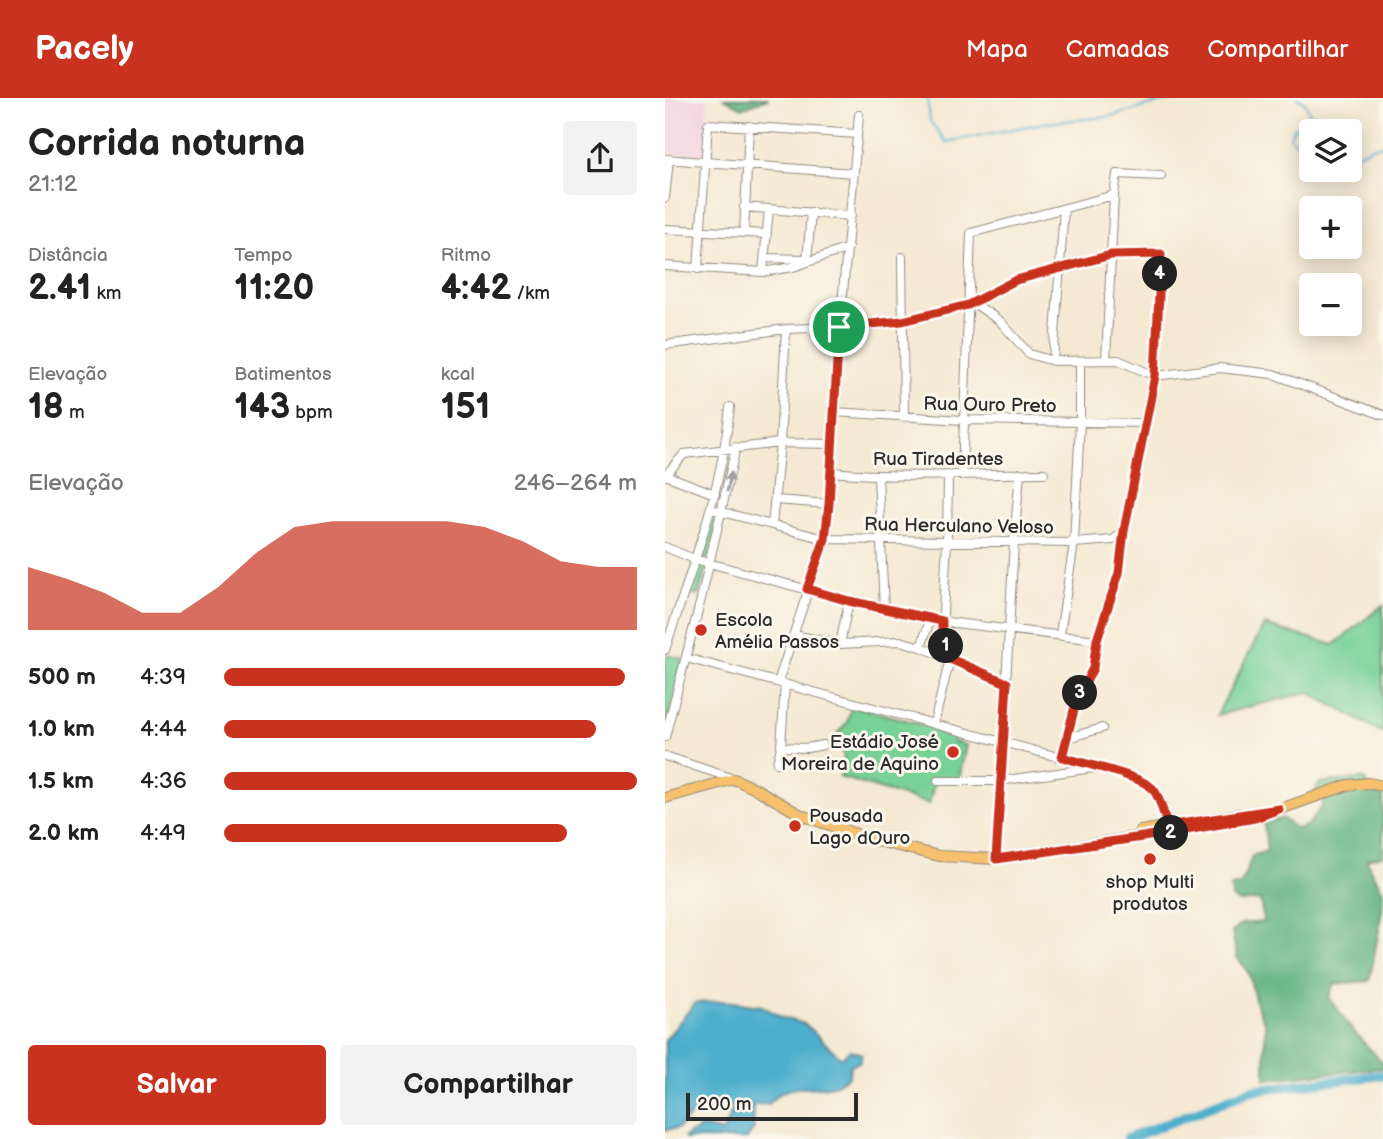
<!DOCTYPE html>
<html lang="pt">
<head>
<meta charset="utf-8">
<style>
	body { margin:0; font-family:"Balsamiq Sans",sans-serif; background:#f2f2f2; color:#222; height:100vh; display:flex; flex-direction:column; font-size:26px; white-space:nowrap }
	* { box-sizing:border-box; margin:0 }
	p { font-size:23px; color:#767676 }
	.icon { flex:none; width:38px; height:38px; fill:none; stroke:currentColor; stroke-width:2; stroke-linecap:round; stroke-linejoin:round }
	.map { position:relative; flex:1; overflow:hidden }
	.sheet { display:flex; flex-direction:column; background:#fff; width:665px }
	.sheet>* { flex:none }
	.tools { position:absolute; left:634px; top:21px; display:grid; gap:14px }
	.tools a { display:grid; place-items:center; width:63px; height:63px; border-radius:7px; background:#fff; box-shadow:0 4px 18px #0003; font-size:35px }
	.scale { position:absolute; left:21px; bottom:18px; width:172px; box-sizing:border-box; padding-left:7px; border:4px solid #2b2b2b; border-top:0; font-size:19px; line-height:24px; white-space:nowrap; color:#2b2b2b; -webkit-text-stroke:5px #fbf7ec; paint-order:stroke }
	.pin { position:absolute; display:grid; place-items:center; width:60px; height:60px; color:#fff; margin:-30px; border:4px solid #fff; border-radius:50%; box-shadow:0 2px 7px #0007 }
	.km { position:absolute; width:35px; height:35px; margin:-18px; border-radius:50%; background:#222; color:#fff; font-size:19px; line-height:35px; text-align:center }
	.round { display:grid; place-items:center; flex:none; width:74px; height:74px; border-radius:7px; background:#f2f2f2 }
	.headline { display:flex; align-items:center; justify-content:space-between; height:119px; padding:0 28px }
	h1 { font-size:38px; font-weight:800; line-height:52px }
	.stats { display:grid; grid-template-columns:repeat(3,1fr); gap:10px; height:119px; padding:7px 28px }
	.stats div { display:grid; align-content:center }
	.stats b { font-size:35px; font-weight:800 }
	.stats small { font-size:19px; font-weight:400 }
	.stats p { font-size:19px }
	.chart { height:196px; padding:14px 28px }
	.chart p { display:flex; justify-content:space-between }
	.chart svg { width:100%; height:126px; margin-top:7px; fill:#c8321e; opacity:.7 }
	.cta { display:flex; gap:14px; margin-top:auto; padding:14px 28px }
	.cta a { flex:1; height:80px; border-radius:7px; background:#c8321e; color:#fff; font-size:28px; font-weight:800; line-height:80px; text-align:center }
	.cta a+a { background:#f2f2f2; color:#222 }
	ul { padding:0 28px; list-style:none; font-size:23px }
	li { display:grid; grid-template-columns:112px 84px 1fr; align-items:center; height:52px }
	li i { height:18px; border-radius:9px; background:#c8321e }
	header { display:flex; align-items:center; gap:42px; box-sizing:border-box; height:98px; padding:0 35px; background:#c8321e; color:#fff }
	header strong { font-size:33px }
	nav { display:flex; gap:38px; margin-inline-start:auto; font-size:24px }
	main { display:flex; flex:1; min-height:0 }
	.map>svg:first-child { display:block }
	.built { fill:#f3cfe0 }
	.green { fill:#78d196; stroke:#527e60; stroke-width:2 }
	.forest { fill:#62b37f; stroke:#466f55; stroke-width:2 }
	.water { fill:#4eafcd; stroke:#3c6d7c; stroke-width:2 }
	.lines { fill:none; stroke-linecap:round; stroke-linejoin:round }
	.stream { stroke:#4eafcd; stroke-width:2 }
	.river { stroke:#4eafcd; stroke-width:10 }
	.minor-casing { stroke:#908a7f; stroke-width:10 }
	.major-casing { stroke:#908a7f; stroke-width:12 }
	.minor { stroke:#fff; stroke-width:8 }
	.major { stroke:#f7c06c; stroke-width:10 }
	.oneway { fill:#a0a0a0 }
	.route-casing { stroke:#fff; stroke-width:14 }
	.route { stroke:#c8321e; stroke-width:9 }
	.poi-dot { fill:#c8321e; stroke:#fbf7ec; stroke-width:2.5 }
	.labels { text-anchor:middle; stroke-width:6; stroke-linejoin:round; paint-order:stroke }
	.street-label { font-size:19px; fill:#2b2b2b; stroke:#fbf7ec }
	.poi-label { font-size:19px; fill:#2b2b2b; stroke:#fbf7ec; text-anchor:start }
</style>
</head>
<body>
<header>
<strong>Pacely</strong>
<nav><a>Mapa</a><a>Camadas</a><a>Compartilhar</a></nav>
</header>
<main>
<section class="sheet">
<div class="headline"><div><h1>Corrida noturna</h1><p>21:12</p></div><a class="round"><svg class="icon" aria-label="share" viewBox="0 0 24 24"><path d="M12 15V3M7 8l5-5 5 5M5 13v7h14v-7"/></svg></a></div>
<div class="stats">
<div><p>Distância</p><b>2.41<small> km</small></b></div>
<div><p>Tempo</p><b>11:20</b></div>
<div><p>Ritmo</p><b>4:42<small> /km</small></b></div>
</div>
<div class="stats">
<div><p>Elevação</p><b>18<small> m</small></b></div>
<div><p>Batimentos</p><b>143<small> bpm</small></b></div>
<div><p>kcal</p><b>151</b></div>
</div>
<div class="chart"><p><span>Elevação</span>246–264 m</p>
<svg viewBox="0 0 160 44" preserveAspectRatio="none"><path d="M0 44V22L10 26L20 31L30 38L40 38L50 29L60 17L70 8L80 6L90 6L100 6L110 6L120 8L130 13L140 20L150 22L160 22V44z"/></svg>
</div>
<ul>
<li><b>500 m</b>4:39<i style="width:97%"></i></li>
<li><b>1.0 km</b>4:44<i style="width:90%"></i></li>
<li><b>1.5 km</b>4:36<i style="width:100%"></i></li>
<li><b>2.0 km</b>4:49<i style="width:83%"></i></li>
</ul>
<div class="cta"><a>Salvar</a><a>Compartilhar</a></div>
</section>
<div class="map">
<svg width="718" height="1041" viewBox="0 0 718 1041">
	<rect width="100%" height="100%" fill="#fbf7ec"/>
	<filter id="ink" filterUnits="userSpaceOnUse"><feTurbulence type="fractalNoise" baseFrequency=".0143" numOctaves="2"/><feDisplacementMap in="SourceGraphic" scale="14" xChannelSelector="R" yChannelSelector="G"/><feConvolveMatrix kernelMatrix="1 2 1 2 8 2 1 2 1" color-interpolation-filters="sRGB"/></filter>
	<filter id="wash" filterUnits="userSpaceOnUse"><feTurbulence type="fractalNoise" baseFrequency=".00686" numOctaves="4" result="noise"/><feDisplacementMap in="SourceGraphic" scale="28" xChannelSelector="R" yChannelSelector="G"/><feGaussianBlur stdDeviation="1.57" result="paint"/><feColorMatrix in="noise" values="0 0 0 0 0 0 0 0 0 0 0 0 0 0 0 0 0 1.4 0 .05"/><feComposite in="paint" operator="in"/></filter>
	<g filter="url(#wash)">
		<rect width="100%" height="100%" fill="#f5e9d3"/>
		<path class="built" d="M0 0H43L40 57 0 55Z"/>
		<path class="green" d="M46 413 55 416 43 461 33 459Z
			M31 465 42 468 33 498 21 494Z
			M718 507V635L643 594 552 617 599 527 669 547Z
			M2 557 18 561 0 632V563Z
			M187 608 290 635 288 644 301 647 294 681 270 682 264 706 175 679 179 660 172 636 182 625Z"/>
		<path class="forest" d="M59 0H104L77 10Z
			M699 680 708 696 718 698V757L702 761C705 777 717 786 718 795 718 818 709 859 704 883L669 886 664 899 686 931 718 965V970L600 981V926L591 906 584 876 572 859 567 834 576 826 599 824 595 802 574 804 567 800 566 789 576 787 587 758 602 753 599 726 617 720 632 731 643 727 657 708 656 694 649 696 654 685Z"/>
		<path class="water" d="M59 903 97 908 118 920 140 926 176 960 185 952 197 956 195 964 185 967 184 978C179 981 174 986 168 987 143 994 123 981 104 1006L88 1007 89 1031 82 1041H20L19 1039 37 1029 58 1034 68 1009 50 1002C37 1012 22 1017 14 1030L0 1032V942L30 905Z"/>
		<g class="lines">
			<path class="stream" d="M262 0 265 23 281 44 379 25 442 19 498 4 530 0
				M632 0 640 4 646 18 629 30 625 39 638 51 646 55
				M684 60 707 49 718 47"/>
			<path class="river" d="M462 1041 587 992 718 977"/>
		</g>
	</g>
	<g filter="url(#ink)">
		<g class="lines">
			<g class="minor-casing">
				<path id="minor" d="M0 61 188 75
					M0 100 4 61
					M79 109 186 118
					M0 131 102 136
					M79 135 84 28
					M237 159 239 319
					M100 160 142 161
					M142 164 146 114
					M0 168 98 174 128 169 183 150
					M33 171 43 26 192 36
					M98 174 104 111
					M303 207 351 182 395 169 446 157 496 155 490 278 459 433 454 475 432 542 428 570 411 604 397 659
					M0 247 121 231 202 228 237 223 310 206 335 223 364 256 388 263 453 262 490 278
					M441 262 449 97
					M388 263 399 111
					M490 278 555 270 608 276 718 317
					M169 314 298 322 480 325
					M166 374C239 381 306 376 379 375
					M0 377 50 396
					M297 377 306 135 449 97 452 76 496 78
					M0 378 19 356 115 345 166 346
					M213 378 219 511
					M110 402 164 406
					M46 411 160 441 409 445 448 442 459 433
					M107 427 115 345 121 231
					M0 449 29 461 184 503 265 522 432 542
					M395 536 409 445 415 323V264
					M129 537 175 546 235 543 256 549 342 585
					M175 546 184 503
					M256 549 265 522
					M0 552C26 472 57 393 65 309
					M21 560 461 677 488 689 498 708 503 732
					M113 584 160 441 164 406 175 228 194 17
					M269 625 285 561 277 532 282 444 283 379
					M0 639 36 501 71 349
					M403 640 437 630
					M116 649 142 650 158 647
					M0 658 69 681
					M112 665 116 649 120 586
					M273 683H334L428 670
					M331 761 349 444 355 375"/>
			</g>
			<g class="major-casing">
				<path id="major" d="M0 700 69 681 93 692 136 717 208 742 274 758 331 761 590 720 683 687 704 685 718 688
					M476 733 575 716"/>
			</g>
			<use href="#minor" class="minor"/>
			<use href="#major" class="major"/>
		</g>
		<defs><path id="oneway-solid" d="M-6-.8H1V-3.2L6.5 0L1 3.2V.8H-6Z" transform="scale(1.75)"/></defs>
		<use class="oneway" href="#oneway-solid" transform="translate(64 384) rotate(-78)"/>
	</g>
	<g class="lines" filter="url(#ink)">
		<g class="route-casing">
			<path id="route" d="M496 156 490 278 459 433 454 475 432 542 428 570 411 604 397 659C416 665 479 678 489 692 496 703 499 715 502 728L614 711 590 720 504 735 331 761 342 585 285 561 277 532V523L184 503 142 491 160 441 164 406 174 229 237 223 303 207 351 182 446 157Z"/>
		</g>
		<use href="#route" class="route"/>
	</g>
	<g class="poi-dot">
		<circle cx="36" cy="532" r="7"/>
		<circle cx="288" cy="654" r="7"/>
		<circle cx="130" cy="728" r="7"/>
		<circle cx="485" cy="761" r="7"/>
	</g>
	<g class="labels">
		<g class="street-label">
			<text transform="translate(325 306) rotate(1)" y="7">Rua Ouro Preto</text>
			<text x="273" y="367">Rua Tiradentes</text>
			<text transform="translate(294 427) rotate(1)" y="7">Rua Herculano Veloso</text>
		</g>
		<g class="poi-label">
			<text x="50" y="528">Escola<tspan x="50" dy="22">Amélia Passos</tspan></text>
			<text x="274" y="650" text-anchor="end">Estádio José<tspan x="274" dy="22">Moreira de Aquino</tspan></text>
			<text x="144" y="724">Pousada<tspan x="144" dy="22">Lago dOuro</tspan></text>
			<text x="485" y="790" text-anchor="middle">shop Multi<tspan x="485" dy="22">produtos</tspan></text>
		</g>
	</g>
</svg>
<div class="tools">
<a><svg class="icon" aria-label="layers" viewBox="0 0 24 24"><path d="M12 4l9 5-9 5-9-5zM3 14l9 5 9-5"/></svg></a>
<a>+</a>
<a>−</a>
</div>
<div class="scale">200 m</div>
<div class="pin" style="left:174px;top:229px;background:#1e9e55"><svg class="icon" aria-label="arrive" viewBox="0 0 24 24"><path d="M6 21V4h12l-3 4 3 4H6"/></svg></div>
<b class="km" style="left:281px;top:548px">1</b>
<b class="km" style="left:506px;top:735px">2</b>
<b class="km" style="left:415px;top:595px">3</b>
<b class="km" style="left:495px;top:176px">4</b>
</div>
</main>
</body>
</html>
